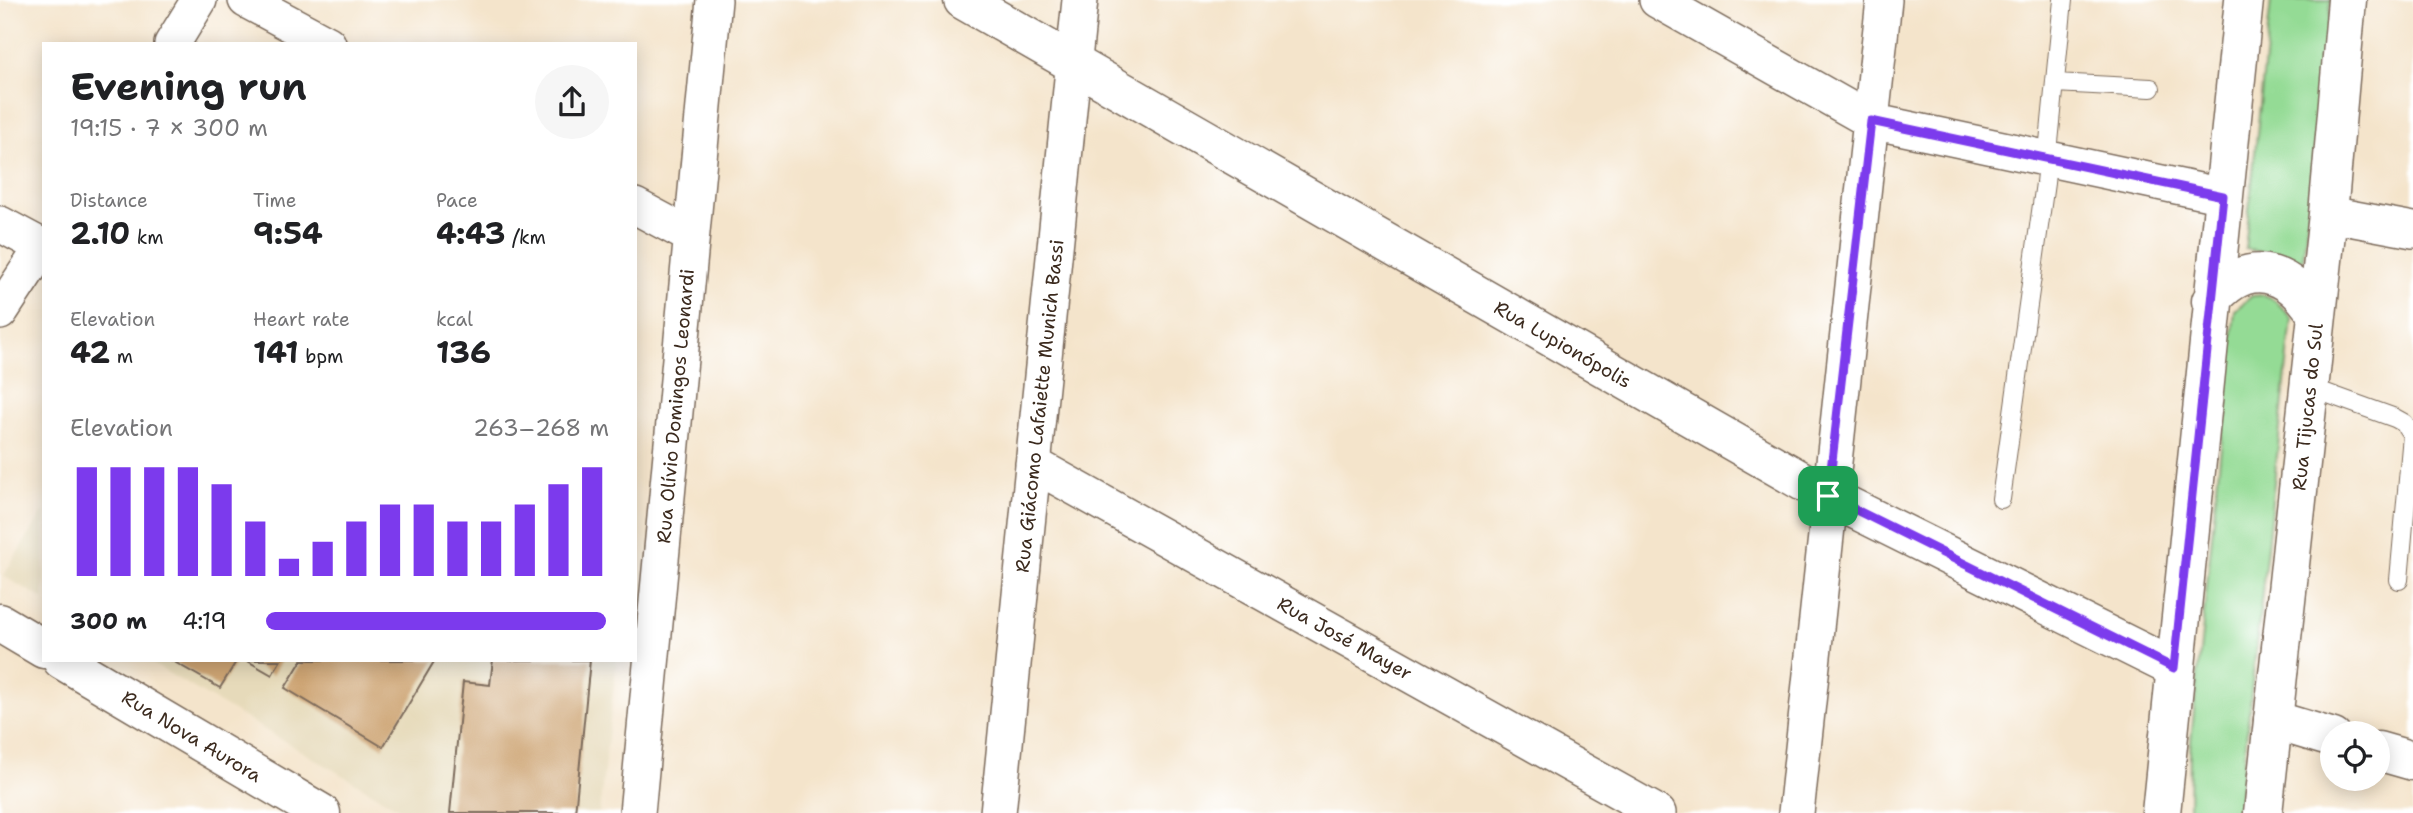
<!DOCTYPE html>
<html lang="en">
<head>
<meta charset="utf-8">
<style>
	body { margin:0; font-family:"Shantell Sans",sans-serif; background:#f6f6f6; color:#202124; height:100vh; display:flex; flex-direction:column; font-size:26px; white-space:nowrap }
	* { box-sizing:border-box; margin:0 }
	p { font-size:23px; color:#757577 }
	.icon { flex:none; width:38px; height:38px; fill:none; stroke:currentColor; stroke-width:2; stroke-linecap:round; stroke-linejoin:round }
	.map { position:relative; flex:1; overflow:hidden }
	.drawer { position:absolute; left:42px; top:42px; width:595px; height:620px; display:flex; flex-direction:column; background:#fff; border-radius:0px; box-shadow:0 4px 18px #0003 }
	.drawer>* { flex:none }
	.fabs { position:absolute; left:2320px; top:721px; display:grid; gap:14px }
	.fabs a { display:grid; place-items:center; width:70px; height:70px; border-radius:50%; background:#fff; box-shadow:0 4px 18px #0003; font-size:35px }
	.pin { position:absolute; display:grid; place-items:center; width:60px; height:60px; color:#fff; margin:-30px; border-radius:14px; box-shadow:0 4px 10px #0006 }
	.round { display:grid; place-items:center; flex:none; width:74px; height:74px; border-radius:37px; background:#f6f6f6 }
	.head { display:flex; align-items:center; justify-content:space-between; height:119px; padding:0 28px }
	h1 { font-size:38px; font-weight:700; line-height:52px }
	.stats { display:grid; grid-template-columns:repeat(3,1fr); gap:10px; height:119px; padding:7px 28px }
	.stats div { display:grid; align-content:center }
	.stats b { font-size:30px; font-weight:700 }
	.stats small { font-size:19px; font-weight:400 }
	.stats p { font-size:19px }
	.chart { height:196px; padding:14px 28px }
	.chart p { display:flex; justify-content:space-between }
	.chart svg { width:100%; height:126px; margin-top:7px; stroke:#7c3aed; stroke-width:6 }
	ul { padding:0 28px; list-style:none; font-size:23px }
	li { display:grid; grid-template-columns:112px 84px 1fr; align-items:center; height:52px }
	li i { height:18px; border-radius:9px; background:#7c3aed }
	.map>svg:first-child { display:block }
	.built { fill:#e6daba }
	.green { fill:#94db95; stroke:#68825a; stroke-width:2 }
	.building { fill:#cda473 }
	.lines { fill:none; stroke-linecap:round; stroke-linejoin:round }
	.service-casing { stroke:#7c6b5b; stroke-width:20 }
	.minor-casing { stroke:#7c6b5b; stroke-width:38 }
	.tertiary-casing { stroke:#7c6b5b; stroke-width:41 }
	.secondary-casing { stroke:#7c6b5b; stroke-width:41 }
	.service { stroke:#fff; stroke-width:18 }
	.minor { stroke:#fff; stroke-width:35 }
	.tertiary { stroke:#fff; stroke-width:38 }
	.secondary { stroke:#fff; stroke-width:38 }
	.route-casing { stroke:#fff; stroke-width:14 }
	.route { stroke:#7c3aed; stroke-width:9 }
	.labels { text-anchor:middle; stroke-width:6; stroke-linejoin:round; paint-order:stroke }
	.street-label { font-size:19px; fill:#3b2a1e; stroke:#fff }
</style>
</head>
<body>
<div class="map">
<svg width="2413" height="813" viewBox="0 0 2413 813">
	<rect width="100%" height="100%" fill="#fff"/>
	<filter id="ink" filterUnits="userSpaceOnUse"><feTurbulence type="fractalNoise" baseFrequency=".0143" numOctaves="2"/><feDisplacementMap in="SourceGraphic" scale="14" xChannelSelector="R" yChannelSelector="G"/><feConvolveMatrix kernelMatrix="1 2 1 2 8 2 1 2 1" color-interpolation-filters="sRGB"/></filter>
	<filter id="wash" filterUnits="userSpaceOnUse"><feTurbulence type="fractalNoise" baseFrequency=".00686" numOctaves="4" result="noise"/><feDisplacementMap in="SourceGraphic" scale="28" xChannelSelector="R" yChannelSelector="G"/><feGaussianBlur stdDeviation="1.57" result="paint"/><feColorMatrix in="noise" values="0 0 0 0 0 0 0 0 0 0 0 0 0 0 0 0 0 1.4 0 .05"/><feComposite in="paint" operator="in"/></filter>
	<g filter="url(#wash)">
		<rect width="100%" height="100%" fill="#f4e4cb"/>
		<path class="built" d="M44 511V599L3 576Z
			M146 660H617L599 813H407Z"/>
		<path class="green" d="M2271 0H2331L2303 260 2245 249Z
			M2263 295 2274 299 2292 318 2238 813H2189L2190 751 2235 310 2252 296Z"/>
		<g id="blocks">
			<path class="building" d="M171 660H237L220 688Z
				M246 660H281L272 675Z
				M302 660H435L383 747 285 688Z
				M493 660H590L575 813H450L463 682 490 685Z"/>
		</g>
	</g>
	<g filter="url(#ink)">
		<use href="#blocks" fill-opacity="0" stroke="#7c6b5b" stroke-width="2"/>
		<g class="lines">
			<g class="service-casing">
				<path id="service" d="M2055 83 2151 88
					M2309 387 2395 418 2404 423 2412 435 2399 580
					M2001 499 2045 183 2063 0"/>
			</g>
			<g class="minor-casing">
				<path id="minor" d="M246 0 328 44
					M1657 0 1871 121 2223 196
					M172 44 199 0
					M635 206 691 236
					M2328 214 2413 230
					M0 224 43 247
					M0 312 44 245
					M1033 464 1658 813
					M637 813 714 0
					M998 813 1080 0
					M1796 813 1884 0"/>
			</g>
			<g class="tertiary-casing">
				<path id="tertiary" d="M963 0 1828 496 2174 668
					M2273 720 2333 738
					M2378 751 2413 761"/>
			</g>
			<g class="secondary-casing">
				<path id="secondary" d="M2211 301C2248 255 2290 271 2317 315
					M0 623 44 649
					M62 660 321 813
					M2161 813 2244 0
					M2263 813 2328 214 2347 0"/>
			</g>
			<use href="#service" class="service"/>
			<use href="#minor" class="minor"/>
			<use href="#tertiary" class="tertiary"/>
			<use href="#secondary" class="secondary"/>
		</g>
	</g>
	<g class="lines" filter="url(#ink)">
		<g class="route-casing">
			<path id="route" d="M1871 121 2223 196 2174 668 1828 496Z"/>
		</g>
		<use href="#route" class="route"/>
	</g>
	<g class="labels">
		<g class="street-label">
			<text transform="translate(1563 344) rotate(30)" y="7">Rua Lupionópolis</text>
			<text transform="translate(675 406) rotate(-85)" y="7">Rua Olívio Domingos Leonardi</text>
			<text transform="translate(1039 406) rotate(-84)" y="7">Rua Giácomo Lafaiette Munich Bassi</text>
			<text transform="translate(2307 407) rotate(-84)" y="7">Rua Tijucas do Sul</text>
			<text transform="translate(1345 638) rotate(29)" y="7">Rua José Mayer</text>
			<text transform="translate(192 736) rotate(31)" y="7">Rua Nova Aurora</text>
		</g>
	</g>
</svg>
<div class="fabs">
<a><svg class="icon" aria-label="locate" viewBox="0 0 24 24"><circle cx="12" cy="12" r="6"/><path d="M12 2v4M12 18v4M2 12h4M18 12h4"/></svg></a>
</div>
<div class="pin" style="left:1828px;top:496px;background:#1e9e55"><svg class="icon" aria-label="arrive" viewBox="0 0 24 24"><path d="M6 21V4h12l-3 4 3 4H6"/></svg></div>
<section class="drawer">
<div class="head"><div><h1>Evening run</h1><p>19:15 · 7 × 300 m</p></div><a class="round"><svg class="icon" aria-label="share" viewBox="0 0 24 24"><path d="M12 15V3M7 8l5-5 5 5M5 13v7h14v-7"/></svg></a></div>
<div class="stats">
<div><p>Distance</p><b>2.10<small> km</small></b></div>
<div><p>Time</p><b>9:54</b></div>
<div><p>Pace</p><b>4:43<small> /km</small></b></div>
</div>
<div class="stats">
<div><p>Elevation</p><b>42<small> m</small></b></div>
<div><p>Heart rate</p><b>141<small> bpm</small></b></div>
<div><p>kcal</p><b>136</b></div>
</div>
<div class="chart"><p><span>Elevation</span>263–268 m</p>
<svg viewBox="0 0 160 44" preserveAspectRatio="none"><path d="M5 44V6M15 44V6M25 44V6M35 44V6M45 44V12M55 44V25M65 44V38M75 44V32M85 44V25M95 44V19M105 44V19M115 44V25M125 44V25M135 44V19M145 44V12M155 44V6"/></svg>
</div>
<ul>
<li><b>300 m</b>4:19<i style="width:99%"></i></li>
</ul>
</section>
</div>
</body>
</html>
